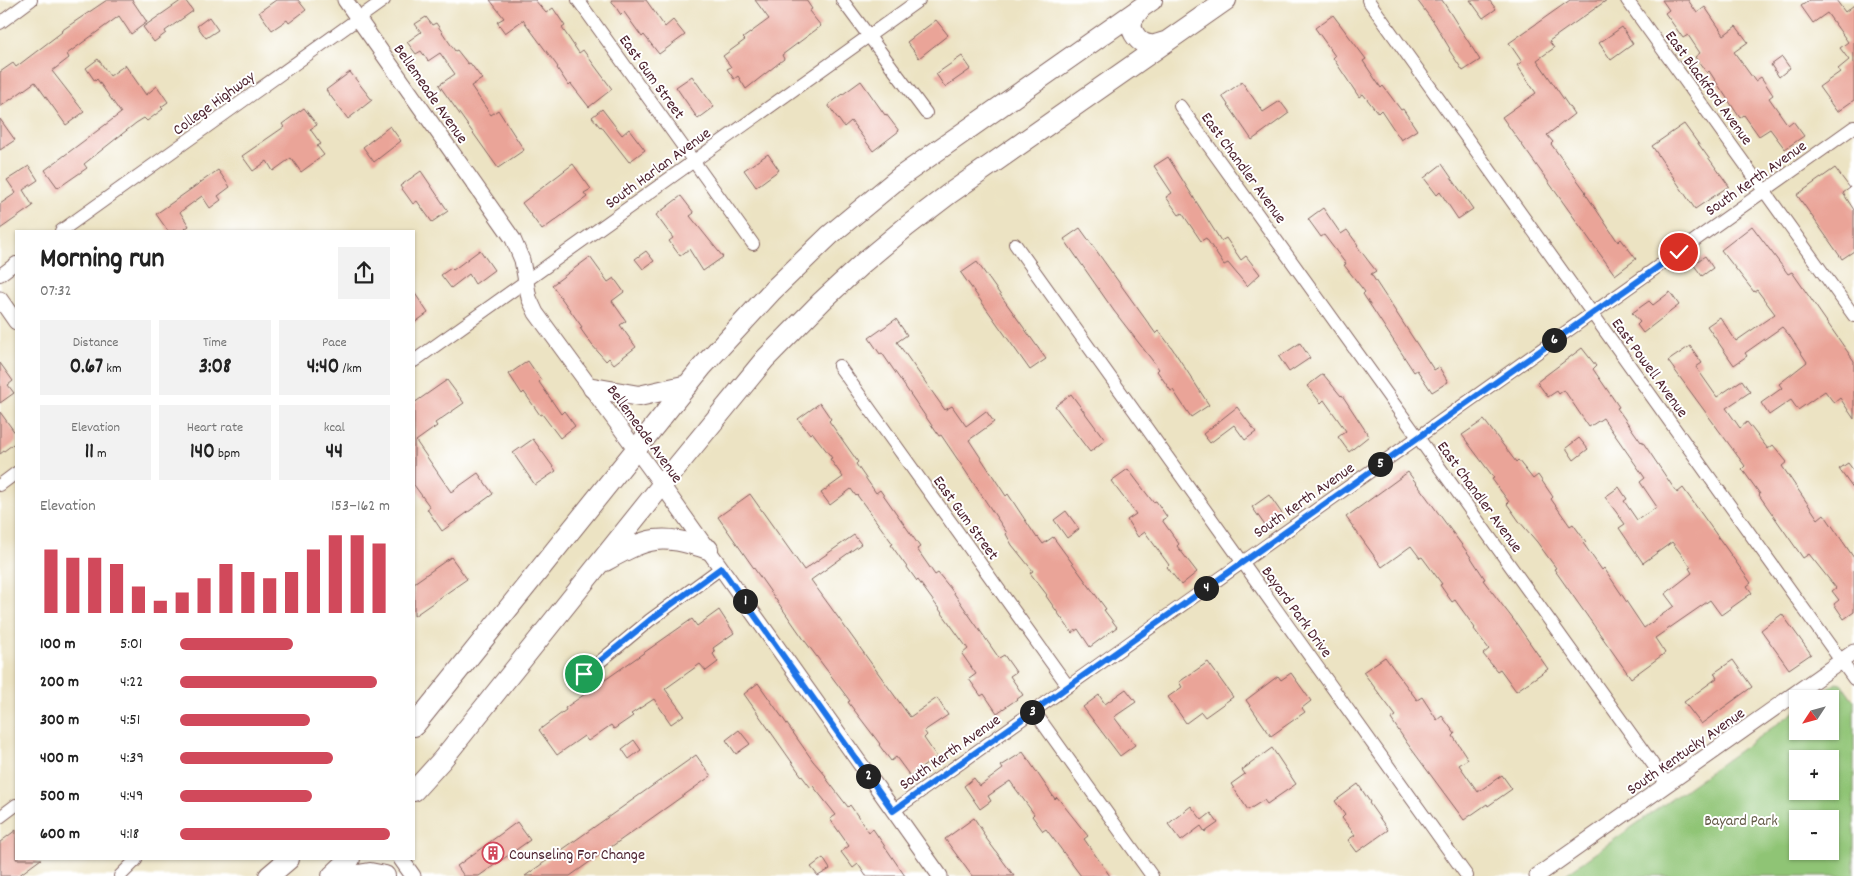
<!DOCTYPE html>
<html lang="en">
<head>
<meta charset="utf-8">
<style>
	body { margin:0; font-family:Dekko,sans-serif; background:#f2f2f2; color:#222; height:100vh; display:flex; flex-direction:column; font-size:19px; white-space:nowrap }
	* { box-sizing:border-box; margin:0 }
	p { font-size:16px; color:#767676 }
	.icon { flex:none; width:28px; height:28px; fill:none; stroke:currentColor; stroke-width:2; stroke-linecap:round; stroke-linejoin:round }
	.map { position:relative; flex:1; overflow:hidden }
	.panel { position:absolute; left:15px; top:230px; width:400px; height:630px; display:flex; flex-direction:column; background:#fff; border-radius:0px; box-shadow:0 1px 4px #0004 }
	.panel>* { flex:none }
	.needle { width:32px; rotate:234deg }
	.controls { position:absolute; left:1789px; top:690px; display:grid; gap:10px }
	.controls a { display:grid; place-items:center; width:50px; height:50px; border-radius:0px; background:#fff; box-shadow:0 1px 4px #0004; font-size:25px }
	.pin { position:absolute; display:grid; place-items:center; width:42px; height:42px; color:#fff; margin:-21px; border:2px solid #fff; border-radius:50%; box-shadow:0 1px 5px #0007 }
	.km { position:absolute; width:25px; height:25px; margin:-12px; border-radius:50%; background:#222; color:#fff; font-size:14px; line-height:25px; text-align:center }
	.round { display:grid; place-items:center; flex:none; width:52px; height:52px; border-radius:0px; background:#f2f2f2 }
	.summary { display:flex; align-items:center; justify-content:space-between; height:85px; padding:0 25px }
	h1 { font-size:28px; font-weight:800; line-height:38px }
	.figures { display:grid; grid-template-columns:repeat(3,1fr); gap:8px; height:85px; padding:5px 25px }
	.figures div { display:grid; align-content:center; border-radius:0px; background:#f2f2f2; text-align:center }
	.figures b { font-size:21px; font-weight:800 }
	.figures small { font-size:14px; font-weight:400 }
	.figures p { font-size:14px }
	.chart { height:140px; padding:10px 25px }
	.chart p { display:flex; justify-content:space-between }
	.chart svg { width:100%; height:90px; margin-top:5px; stroke:#d1495b; stroke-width:6 }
	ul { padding:0 25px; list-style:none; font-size:16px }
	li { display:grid; grid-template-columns:80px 60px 1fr; align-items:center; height:38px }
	li i { height:12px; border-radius:6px; background:#d1495b }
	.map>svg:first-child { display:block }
	.green { fill:#8fc475; stroke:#6c7250; fill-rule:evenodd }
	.building { fill:#eaa498 }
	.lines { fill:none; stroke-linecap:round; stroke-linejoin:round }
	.minor-casing { stroke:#836460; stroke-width:14 }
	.tertiary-casing { stroke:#836460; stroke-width:17 }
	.trunk-casing { stroke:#836460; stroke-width:22 }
	.minor { stroke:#fff; stroke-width:12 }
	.tertiary { stroke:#fff; stroke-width:15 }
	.trunk { stroke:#fff; stroke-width:20 }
	.route-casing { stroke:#fff; stroke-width:10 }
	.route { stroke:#1a73e8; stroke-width:6 }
	.labels { text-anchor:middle; stroke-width:4; stroke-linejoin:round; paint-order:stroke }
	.street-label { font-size:16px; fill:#4a1f2b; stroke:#fff }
	.park-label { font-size:16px; fill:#625945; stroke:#fff }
	.poi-label { font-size:16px; fill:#4a1f2b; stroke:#fff; text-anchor:start }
</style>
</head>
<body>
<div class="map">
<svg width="1854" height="876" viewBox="0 0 1854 876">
	<rect width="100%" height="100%" fill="#fff"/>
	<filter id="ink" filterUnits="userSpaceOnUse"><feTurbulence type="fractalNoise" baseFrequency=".02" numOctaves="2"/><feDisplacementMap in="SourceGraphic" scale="10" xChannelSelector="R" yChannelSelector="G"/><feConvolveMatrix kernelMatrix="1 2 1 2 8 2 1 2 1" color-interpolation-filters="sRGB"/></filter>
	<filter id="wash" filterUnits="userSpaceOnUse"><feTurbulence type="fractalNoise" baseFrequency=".0096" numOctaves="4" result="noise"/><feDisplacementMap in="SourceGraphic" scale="20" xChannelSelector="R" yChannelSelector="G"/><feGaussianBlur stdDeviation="1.12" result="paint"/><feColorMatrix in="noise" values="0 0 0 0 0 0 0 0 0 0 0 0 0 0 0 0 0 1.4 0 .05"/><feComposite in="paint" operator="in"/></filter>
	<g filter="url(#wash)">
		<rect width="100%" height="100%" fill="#ece3c3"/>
		<path class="green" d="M1836 683 1842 684 1854 701V876H1563L1797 710 1798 731H1830V699H1814ZM1798 759H1830V791H1798ZM1798 819H1830V851H1798Z"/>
		<g id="blocks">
			<path class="building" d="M107 0H132L147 22 131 34 119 16 67 54 69 58 52 71 84 112 66 125 35 82 0 107V72L13 63 16 67 62 32 61 31Z
				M182 0H185L193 11 165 31 166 33 154 42 143 27Z
				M276 0H298L306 10 289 23 287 20 272 30 259 12Z
				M490 0H535L546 13 553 8 565 26 562 28 579 53 583 50 612 89 589 107 571 84 569 86 557 68 558 67 523 20 505 33 497 22 504 18Z
				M611 0H646L665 27 673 20 685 35 659 54 644 35 642 37 624 12 621 15Z
				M755 0H806L812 9 809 11 821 26 782 55 784 59 746 89 738 76 734 79 727 69 731 67 723 56 745 40 743 38 769 19Z
				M1417 0H1442L1480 60 1463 71 1449 50 1450 49 1435 24Z
				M1470 0H1489L1496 9 1483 18Z
				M1570 0H1607L1549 41 1554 48 1537 60 1574 114 1547 135 1553 142 1551 144 1586 192 1585 193 1618 242 1621 239 1636 259 1615 275 1502 117 1536 93 1517 65 1522 62 1509 43Z
				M1662 0H1688L1697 13 1705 7 1724 35 1736 26 1748 42 1734 52 1755 81 1761 77 1773 95 1769 98 1788 125 1793 121 1804 136 1785 149 1770 129 1759 136 1744 115 1740 118 1709 71 1707 73 1695 57 1700 53 1688 35 1683 38 1665 13 1669 10Z
				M1810 0H1836L1845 12 1854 5V100L1837 112 1819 87 1840 72 1838 69 1849 60 1840 48 1848 42 1827 13 1813 23 1801 6Z
				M1333 15 1366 59 1363 61 1381 88 1383 86 1401 110 1403 109 1417 130 1401 140 1381 110 1378 113 1363 94 1359 97 1333 58 1335 56 1315 28Z
				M209 17 218 30 206 38 197 26Z
				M426 17 432 25 436 23 455 51 457 50 468 64 470 63 482 79 471 86 491 115 498 110 524 150 498 168 439 85 455 74 440 53 428 61 421 51 416 54 407 42 421 32 415 24Z
				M936 20 948 35 919 58 907 42Z
				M1622 27 1633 44 1611 60 1599 43Z
				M962 56 971 69 945 87 936 74Z
				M1782 57 1790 68 1779 77 1771 65Z
				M98 59 110 76 125 65 146 95 157 86 168 102 161 107 163 109 147 121 144 118 136 123 84 164 87 168 58 188 45 170 121 113 97 79 95 81 86 68Z
				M350 72 372 100 348 119 326 90Z
				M692 76 714 107 698 119 676 87Z
				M861 81 885 115 886 114 899 131 873 151 851 121 844 127 828 105Z
				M1242 82 1263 112 1280 101 1289 113 1252 140 1222 96Z
				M304 108 317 125 310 129 321 144 317 146 324 155 301 172 291 158 273 171 267 161 253 171 242 156 284 127 282 124Z
				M602 109 622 135 629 129 645 150 629 162 601 126 600 127 592 117Z
				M0 119 15 140 0 150Z
				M1684 124 1729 186 1695 209 1652 146Z
				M390 126 401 141 374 162 363 147Z
				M768 154 779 170 756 187 744 170Z
				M1168 157 1221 241 1226 238 1241 260 1246 256 1260 274 1247 286 1228 263 1224 265 1206 238 1201 241 1182 213 1179 215 1166 197 1172 193 1154 166Z
				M573 164 591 189 584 193 587 197 542 230 522 203Z
				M1442 164 1473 209 1458 219 1440 192 1437 195 1424 178Z
				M29 166 38 180 23 190 33 206 0 229V204L16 193 7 180Z
				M1835 168 1850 188 1843 193 1854 210V251L1842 259 1797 195Z
				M218 170 230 187 218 196 221 200 210 208 202 196 180 212 189 226 182 231H168L156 214Z
				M421 171 448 211 432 222 417 201 413 204 400 186Z
				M681 196 694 213 690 216 723 257 703 271 689 249 680 256 669 241 673 238 656 215Z
				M1323 208 1341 234 1347 230 1358 245 1357 246 1376 271 1371 274 1434 370 1439 367 1448 382 1432 392 1417 370 1414 372 1363 294 1365 292 1344 265 1346 264 1324 235 1321 237 1308 219Z
				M1752 226 1788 274 1792 272 1854 361V419L1840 398 1834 403 1825 391 1798 410 1791 400 1769 415 1761 403 1782 388 1779 384 1807 362 1789 335 1782 327 1745 353 1747 356 1734 365 1707 326 1720 317 1736 341 1775 314 1757 290 1754 292 1721 250Z
				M1080 228 1156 334 1159 331 1172 348 1209 405 1191 417 1173 390 1171 391 1157 371 1159 369 1114 311 1064 239Z
				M480 250 494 270 475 284 469 274 451 288 441 275 451 268 453 270Z
				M646 251 654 261 643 269 635 259Z
				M1705 256 1713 268 1702 276 1693 264Z
				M590 257 608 282 614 278 624 292 612 301 626 321 620 325 636 347 614 364 609 358 606 361 592 345 580 328 582 327 552 285Z
				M977 262 1046 359 1030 370 961 273Z
				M414 292 428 313 414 323Z
				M1670 292 1679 305 1643 333 1637 325 1640 322 1632 313 1649 301 1653 305Z
				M896 319 907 335 897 342 945 410 952 406 966 426 986 411 994 422 969 440 1006 496 1008 494 1037 538 1038 537 1043 544 1053 537 1106 609 1104 610 1117 627 1090 647 1078 629 1072 633 1046 596 1047 595 1030 573 1033 571 1012 545 1006 534 1007 533 956 457 941 435 939 436 882 353 880 354 869 338Z
				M1300 343 1310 358 1289 372 1279 357Z
				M1690 346 1702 363 1696 367 1717 397 1742 380 1750 392 1726 408 1740 428 1747 422 1768 449 1773 445 1787 462 1782 466 1818 519 1824 514 1854 558V612L1844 619 1834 604 1839 600 1832 591 1836 588 1809 554 1803 558 1759 495 1760 494 1742 469 1745 466 1668 361Z
				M1582 348 1596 366 1593 369 1619 407 1617 408 1641 442 1642 441 1677 493 1683 488 1751 583 1747 586 1752 593 1721 615 1710 600 1655 638 1665 653 1631 678 1554 569 1556 568 1537 542 1519 521 1507 504 1509 502 1492 479 1494 478 1462 435 1484 420 1516 462 1518 460 1533 479 1538 475 1553 497 1551 499 1570 526 1573 524 1586 542 1583 543 1602 570 1604 568 1644 628 1674 606 1665 594 1692 573 1689 568 1691 567 1672 542 1643 563 1619 528 1625 524 1605 497 1619 487 1627 499 1624 501 1637 520 1657 507 1640 482 1645 478 1603 418 1589 427 1564 390 1559 394 1557 391 1548 397 1537 382Z
				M528 361 541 380 539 382 561 414 564 411 575 426 560 438 542 414 540 415 524 392 522 394 509 374Z
				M0 363 13 381 8 385 14 393 0 403Z
				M1323 374 1341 396 1342 395 1369 436 1349 452 1338 437 1346 431 1324 400 1321 403 1307 386Z
				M447 380 464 403 435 423 437 426 416 441 451 492 478 473 493 494 442 531 427 509 430 507 414 485V403Z
				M1071 394 1105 440 1090 452 1055 406Z
				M820 403 831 419 829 421 858 462 856 464 876 493 880 490 920 547 917 549 935 575 938 573 951 589 999 658 1004 655 1016 672 1010 676 1023 695 997 713 984 694 981 696 969 679 976 674 962 654 968 649 918 580 917 581 891 545 893 544 857 495 856 496 851 489 830 505 821 493 843 477 830 459 832 458 812 432 810 434 798 419Z
				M1237 407 1256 432 1245 440 1234 425 1210 443 1203 434Z
				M0 412 16 434V442L0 454Z
				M1579 438 1588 449 1574 460 1566 448Z
				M533 439 556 471 535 485 513 453Z
				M1848 463 1854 471V490L1839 469Z
				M1128 469 1153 502 1156 501 1167 517 1162 520 1179 544 1177 546 1197 572 1181 585 1167 567 1169 565 1145 532 1138 537 1127 520 1136 514 1111 481Z
				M1408 472 1470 556 1485 579 1483 580 1516 623 1548 669 1516 691 1500 669 1497 671 1483 654 1489 649 1474 629 1475 628 1455 600 1452 602 1440 585 1442 584 1422 557 1420 558 1411 546 1382 567 1346 517Z
				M750 494 804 570 854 535 861 544 811 580 910 717 937 698 948 715 924 731 927 735 924 738 937 757 910 776 896 757 891 761 879 745 880 744 848 702 850 701 805 641 718 517Z
				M1269 495 1283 515 1266 527 1252 507Z
				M1066 511 1079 529 1067 538 1054 520Z
				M451 557 467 579 414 616V583Z
				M719 610 734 633 713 648 715 652 713 654 718 662 706 671 700 664 665 689 684 715 671 724 654 699 631 714 633 716 614 729 611 725 588 741 584 736 557 755 539 730 566 710 565 708 692 619 697 626Z
				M1782 614 1811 654 1789 669 1761 630Z
				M1385 657 1417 700 1422 697 1437 720 1442 716 1455 734 1453 736 1468 759 1459 765 1478 792 1502 775 1512 789 1488 806 1487 804 1464 820 1407 743 1391 719 1396 716 1363 672Z
				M1733 660 1752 687 1701 724 1684 702 1717 678 1714 673Z
				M1208 662 1233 697 1205 717 1201 712 1186 723 1168 697 1182 687 1179 682Z
				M1291 673 1311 701 1302 708 1305 712 1271 736 1246 700 1278 676 1281 680Z
				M758 683 813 761 826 776 825 777 848 807 850 805 869 832 873 829 905 876H866L858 864 853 868 841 852 849 846 830 819 836 815 813 786 811 788 801 775 744 694Z
				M1126 689 1136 702 1114 717 1135 745 1120 756 1083 707 1099 695 1105 704Z
				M739 730 750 744 736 754 726 740Z
				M634 740 641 750 629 759 622 749Z
				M1272 748 1296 784 1267 804 1264 800 1248 810 1231 784 1245 774 1242 770Z
				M1023 752 1055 799 1057 797 1088 836 1084 839 1110 876H1081L1046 829 1043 831 1032 816 1034 814 1010 781 988 796 991 801 980 809 964 786 974 778 980 786 1003 769 1001 766Z
				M696 755 711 776 570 876H525Z
				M1358 784 1370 802 1369 803 1388 830 1357 852 1348 840 1355 835 1342 818 1345 815 1335 801Z
				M1191 806 1202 820 1211 813 1218 823 1205 832 1201 826 1181 841 1168 824Z
				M974 818 984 833 983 834 1014 876H972L945 839Z
				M517 822 530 840 479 876H464L457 866Z
				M16 830V859H41L18 876H0V842Z
				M823 858 830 869 818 876 811 867Z"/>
		</g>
	</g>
	<g filter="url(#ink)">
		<use href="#blocks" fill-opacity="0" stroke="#836460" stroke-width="1"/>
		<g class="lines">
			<g class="minor-casing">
				<path id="minor" d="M578 0 753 244
					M842 0 926 113
					M1368 0 1854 679
					M1627 0 1854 316
					M0 23 31 0
					M1180 106 1667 784
					M61 231 384 0
					M1015 244 1467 876
					M0 275 16 263
					M414 361 919 0
					M839 366 1068 686
					M0 485 16 473
					M585 674 650 620 721 568
					M1034 711 1152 876
					M893 811 1854 127
					M0 817 16 805
					M120 876 136 860"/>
			</g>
			<g class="tertiary-casing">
				<path id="tertiary" d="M345 0 513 239 522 260 529 298 536 313 662 485 940 876
					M0 299 16 322
					M401 859 413 876
					M1537 876 1854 652"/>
			</g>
			<g class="trunk-casing">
				<path id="trunk" d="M1141 8C1138 12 1133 17 1132 22 1130 32 1139 44 1150 45 1154 46 1161 43 1165 42
					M593 388 639 396 688 385
					M605 561C649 537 660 533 708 549
					M414 726 702 367 772 291 830 235 900 177 1152 0
					M414 791 442 760 674 470 765 359 822 301 864 262 906 227 949 194 1226 0
					M269 876 289 859
					M332 876 350 859
					M352 876 370 873 385 876"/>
			</g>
			<use href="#minor" class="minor"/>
			<use href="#tertiary" class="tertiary"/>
			<use href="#trunk" class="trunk"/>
		</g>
	</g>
	<g class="lines" filter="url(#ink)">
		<g class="route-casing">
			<path id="route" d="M584 674 650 620 721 568 893 811 1679 252"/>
		</g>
		<use href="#route" class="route"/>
	</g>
	<defs>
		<g id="building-ring" transform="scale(1.125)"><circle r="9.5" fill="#fff" stroke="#d1495b" stroke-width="1.5"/><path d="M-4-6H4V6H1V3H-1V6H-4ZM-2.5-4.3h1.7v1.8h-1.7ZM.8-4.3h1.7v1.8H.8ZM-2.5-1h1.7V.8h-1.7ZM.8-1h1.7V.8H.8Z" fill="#d1495b"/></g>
	</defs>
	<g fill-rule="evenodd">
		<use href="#building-ring" x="493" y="853"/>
	</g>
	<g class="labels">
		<g class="street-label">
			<text transform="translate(653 76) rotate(54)" y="6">East Gum Street</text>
			<text transform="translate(1710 87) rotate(54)" y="6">East Blackford Avenue</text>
			<text transform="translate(432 93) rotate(55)" y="6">Bellemeade Avenue</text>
			<text transform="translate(213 102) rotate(-36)" y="6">College Highway</text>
			<text transform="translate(657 167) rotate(-36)" y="6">South Harlan Avenue</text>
			<text transform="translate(1245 167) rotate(54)" y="6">East Chandler Avenue</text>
			<text transform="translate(1755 177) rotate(-35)" y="6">South Kerth Avenue</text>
			<text transform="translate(1651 367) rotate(54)" y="6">East Powell Avenue</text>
			<text transform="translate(646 433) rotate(54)" y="6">Bellemeade Avenue</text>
			<text transform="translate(1481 496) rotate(54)" y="6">East Chandler Avenue</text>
			<text transform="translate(1303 499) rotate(-35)" y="6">South Kerth Avenue</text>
			<text transform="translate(967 517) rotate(54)" y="6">East Gum Street</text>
			<text transform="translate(1298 611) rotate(54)" y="6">Bayard Park Drive</text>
			<text transform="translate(1685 750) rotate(-35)" y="6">South Kentucky Avenue</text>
			<text transform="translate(949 751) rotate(-35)" y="6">South Kerth Avenue</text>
		</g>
		<g class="park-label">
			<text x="1741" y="825">Bayard Park</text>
		</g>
		<g class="poi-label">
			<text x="509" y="859">Counseling For Change</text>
		</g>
	</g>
</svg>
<div class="controls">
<a><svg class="needle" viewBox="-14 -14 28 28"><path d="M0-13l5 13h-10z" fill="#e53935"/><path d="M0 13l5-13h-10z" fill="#767676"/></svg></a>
<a>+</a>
<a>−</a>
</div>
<div class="pin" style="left:584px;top:674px;background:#1e9e55"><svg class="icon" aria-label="arrive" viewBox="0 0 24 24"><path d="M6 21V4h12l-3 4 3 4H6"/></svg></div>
<div class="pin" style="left:1679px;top:252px;background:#d93025"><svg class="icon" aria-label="check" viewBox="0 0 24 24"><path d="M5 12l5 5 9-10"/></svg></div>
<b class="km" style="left:745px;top:601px">1</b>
<b class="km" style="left:868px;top:776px">2</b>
<b class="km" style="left:1032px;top:712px">3</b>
<b class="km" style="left:1206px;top:588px">4</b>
<b class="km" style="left:1380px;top:464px">5</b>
<b class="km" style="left:1554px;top:340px">6</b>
<section class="panel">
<div class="summary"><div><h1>Morning run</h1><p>07:32</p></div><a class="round"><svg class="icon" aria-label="share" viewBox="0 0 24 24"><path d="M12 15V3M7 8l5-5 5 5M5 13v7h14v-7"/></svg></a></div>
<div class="figures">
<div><p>Distance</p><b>0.67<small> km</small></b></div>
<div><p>Time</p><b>3:08</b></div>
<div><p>Pace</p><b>4:40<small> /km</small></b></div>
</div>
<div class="figures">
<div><p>Elevation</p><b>11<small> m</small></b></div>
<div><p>Heart rate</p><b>140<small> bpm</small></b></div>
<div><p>kcal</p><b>44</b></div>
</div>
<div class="chart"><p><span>Elevation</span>153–162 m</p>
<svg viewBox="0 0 160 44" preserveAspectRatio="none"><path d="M5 44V13M15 44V17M25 44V17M35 44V20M45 44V31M55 44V38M65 44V34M75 44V27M85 44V20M95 44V24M105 44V27M115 44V24M125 44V13M135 44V6M145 44V6M155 44V10"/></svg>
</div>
<ul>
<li><b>100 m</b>5:01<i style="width:54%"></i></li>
<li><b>200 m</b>4:22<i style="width:94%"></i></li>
<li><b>300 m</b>4:51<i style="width:62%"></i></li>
<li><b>400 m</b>4:39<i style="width:73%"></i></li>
<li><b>500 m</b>4:49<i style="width:63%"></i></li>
<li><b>600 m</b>4:18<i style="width:100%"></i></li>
</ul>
</section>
</div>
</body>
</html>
